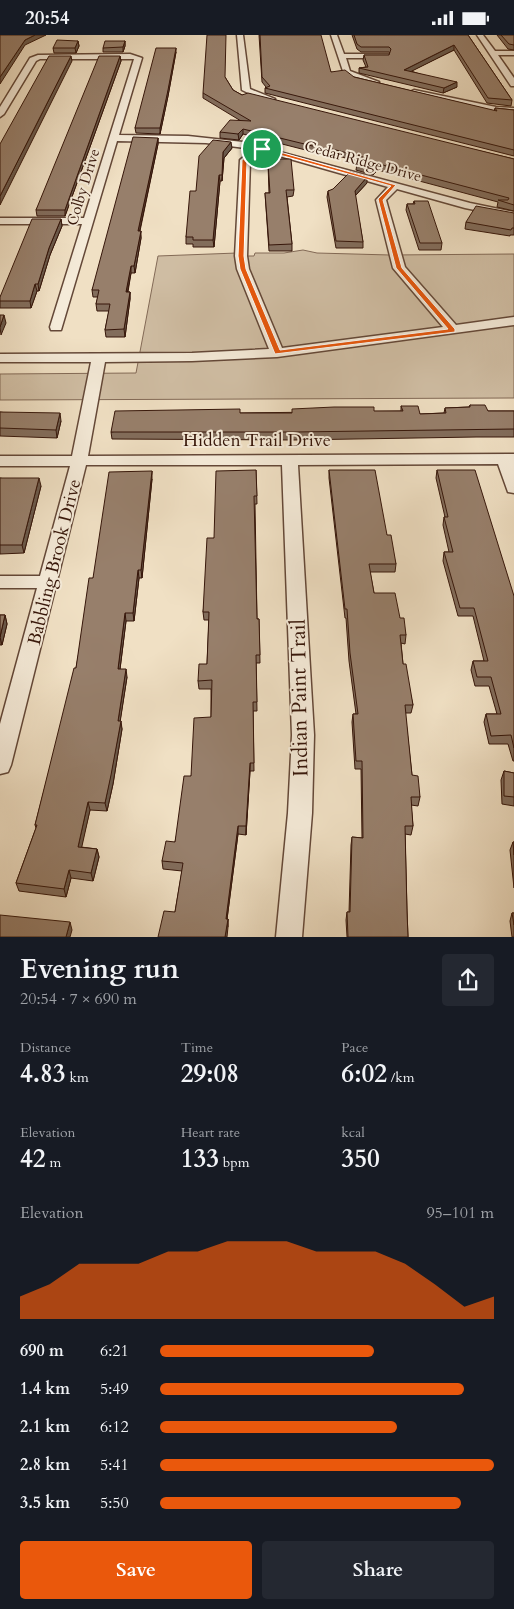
<!DOCTYPE html>
<html lang="en">
<head>
<meta charset="utf-8">
<style>
	body { margin:0; font-family:Cardo,serif; background:#242831; color:#f1f3f6; height:100vh; display:flex; flex-direction:column; font-size:19px; white-space:nowrap }
	* { box-sizing:border-box; margin:0 }
	p { font-size:16px; color:#9ea1a6 }
	.icon { flex:none; width:28px; height:28px; fill:none; stroke:currentColor; stroke-width:2; stroke-linecap:round; stroke-linejoin:round }
	.map { position:relative; height:902px; overflow:hidden }
	.sheet { display:flex; flex-direction:column; background:#171b24; flex:1 }
	.sheet>* { flex:none }
	.pin { position:absolute; display:grid; place-items:center; width:42px; height:42px; color:#fff; margin:-21px; border:2px solid #fff; border-radius:50%; box-shadow:0 1px 5px #0007 }
	.round { display:grid; place-items:center; flex:none; width:52px; height:52px; border-radius:5px; background:#242831 }
	.overview { display:flex; align-items:center; justify-content:space-between; height:85px; padding:0 20px }
	h1 { font-size:28px; font-weight:600; line-height:38px }
	.metrics { display:grid; grid-template-columns:repeat(3,1fr); gap:8px; height:85px; padding:5px 20px }
	.metrics div { display:grid; align-content:center }
	.metrics b { font-size:25px; font-weight:600 }
	.metrics small { font-size:14px; font-weight:400 }
	.metrics p { font-size:14px }
	.chart { height:140px; padding:10px 20px }
	.chart p { display:flex; justify-content:space-between }
	.chart svg { width:100%; height:90px; margin-top:5px; fill:#ea580c; opacity:.7 }
	.cta { display:flex; gap:10px; margin-top:auto; padding:10px 20px }
	.cta a { flex:1; height:58px; border-radius:5px; background:#ea580c; color:#fff; font-size:20px; font-weight:600; line-height:58px; text-align:center }
	.cta a+a { background:#242831; color:#f1f3f6 }
	ul { padding:0 20px; list-style:none; font-size:16px }
	li { display:grid; grid-template-columns:80px 60px 1fr; align-items:center; height:38px }
	li i { height:12px; border-radius:6px; background:#ea580c }
	.status { display:flex; justify-content:space-between; align-items:center; height:35px; padding:0 25px; background:#171b24; direction:ltr }
	.status svg { height:14px; fill:currentColor }
	.map>svg:first-child { display:block }
	.green { fill:#d0bea4; stroke:#836a57 }
	.lines { fill:none; stroke-linecap:round; stroke-linejoin:round }
	.minor-casing { stroke:#644838; stroke-width:3 }
	.minor { fill:#f5ebd9; fill-rule:evenodd }
	.wall { fill:#826d5c; stroke:#36160a }
	.shaded-wall { fill:#6a594b; stroke:#36160a }
	.building { fill:#977f6b; stroke:#36160a }
	.route { fill:#ea580c; stroke:#fff; fill-rule:evenodd }
	.labels { text-anchor:middle; stroke-width:4; stroke-linejoin:round; paint-order:stroke }
	.far-street-label { font-size:15px; fill:#36160a; stroke:#f5ebd9 }
	.street-label { font-size:18px; fill:#36160a; stroke:#f5ebd9 }
	.near-street-label { font-size:21px; fill:#36160a; stroke:#f5ebd9 }
</style>
</head>
<body>
<div class="status"><b>20:54</b><svg viewBox="0 0 49 12"><path d="M0 12V9h3v3zM5 12V6h3v6zM10 12V3h3v9zM15 12V0h3v12zM26 1h20v11H26zM47 4h2v5h-2z"/></svg></div>
<div class="map">
<svg width="514" height="902" viewBox="0 0 514 902">
	<rect width="100%" height="100%" fill="#f0e0c4"/>
	<filter id="stains"><feTurbulence type="fractalNoise" baseFrequency=".004" numOctaves="4"/><feColorMatrix values="0 0 0 0 .2 0 0 0 0 .09 0 0 0 0 .02 0 0 0 .5 -.17"/></filter>
	<radialGradient id="worn" r=".72"><stop offset=".6" stop-color="#630" stop-opacity="0"/><stop offset="1" stop-color="#630" stop-opacity=".3"/></radialGradient>
	<path class="green" d="M303 215 317 218 390 220 514 219V363L0 365V339L136 338 158 221 237 218V221H254L255 218H284Z"/>
	<g class="lines">
		<g class="minor-casing">
			<path id="minor" d="M237 0H243L250 54 275 64V68H269L242 55Z
				M331 0H337L344 19H389V23H346L350 36 379 47V51H373L344 39Z
				M477 0H483L495 16H514V20H498L514 43V51H511Z
				M130 19 142 23 119 100 188 101 243 107 470 168 514 177V183L465 173 397 154 386 165 405 232 456 290 514 282V290L277 322 192 326 105 327 88 421 514 419V458L508 457 498 429 298 430 314 700 312 778 302 902H276L288 778 292 700 282 430H86L11 730 8 737 0 739V689L37 553H0V541H40L70 431H0V421H72L91 327H0V319L192 318 269 314 237 234 235 221 240 125 253 114 206 108 117 106 61 295H51L50 292 82 189H0V183H84L134 24H40L36 26 4 79 0 82V72L30 23 38 20ZM262 116 388 152 376 165 393 233 443 292 282 313 249 234 247 221 250 126Z
				M414 55 496 72 514 73V79L496 78 411 59 410 57Z"/>
		</g>
		<use href="#minor" class="minor"/>
	</g>
	<path class="wall" d="M259 0 331 37 354 42 494 76 495 73 514 75V121L265 58V53L266 52 262 47Z
		M352 0H468L512 65 511 71 487 68 454 15 411 36 457 52 443 58 359 38V33L366 32 363 25 364 20H389L390 18 389 17H361L357 14Z
		M497 0H514V15L508 14Z
		M78 6 79 11 76 18H54L53 13Z
		M125 6V11L123 17H103V13Z
		M176 17 168 61 160 99 136 98 135 93Z
		M120 21 121 26 65 181H37L36 175Z
		M225 42 233 55 242 60 514 124V176L497 172 498 167 378 135 373 140 356 135 357 129 359 127 332 119 329 121 243 99 239 105 220 103V97L241 86 203 63V58Z
		M158 103V109L140 196 141 203 135 238H131L128 257H130V264L125 302H106L105 295 109 276H97L96 269 98 262H93L92 255Z
		M232 113 224 123 222 146H220L214 212H193V209H186V202L196 156Z
		M275 124 294 155 293 161 287 162 292 209V216H269L265 158H269L268 128H275Z
		M367 148 355 161 363 207V213H336L327 162 328 156Z
		M414 166 442 208 441 215H419L406 175 407 169H413Z
		M514 178V200H510V201L465 194 466 187Z
		M61 184 62 191 50 220 39 256H37L31 273H0V262Z
		M470 370 488 376H514V402H476L294 405 112 404 111 397 240 378 401 376V371L420 379 444 378 445 373 469 372Z
		M0 377 61 386 57 403 0 401Z
		M256 435 257 469H255L257 584H259L260 628H256L257 676H253L254 736H250L246 800 238 799 227 884H228V892L175 877 182 836 163 834 162 826 175 807 191 741 211 682V654H199L198 646 207 629 209 585H204L203 577 214 503Z
		M329 435 387 500 396 529 395 537H370L374 558 400 583 406 600 405 609 401 608 403 629 413 670 411 678H405L412 740 420 762 418 771 411 770 413 791 411 800 405 799 407 876 408 902H347L346 885 347 877H349L351 810 352 802 362 803 361 734H355L352 687 353 679H356L349 626 346 583H345L329 443Z
		M437 435 514 561V726H513L508 709H489L484 687 486 679H497L489 651H475L471 635 473 626H484L473 581H458L443 526 444 517H449L443 490 444 482H445L436 443Z
		M0 443 41 451 24 518 0 519Z
		M152 444 142 543H139L134 586H126L120 634 127 642 120 686 122 694 113 749 107 776 90 775 81 812 97 814 99 822 93 846 71 843 66 862 19 856 16 848 36 793 35 790 76 633 93 543Z
		M0 580H5L7 589 2 610H0Z
		M504 736 514 738V771L502 769 501 745Z
		M513 807H514V853L510 815Z
		M512 878H514V902H512L510 886Z"/>
	<path class="shaded-wall" d="M35 0H46L25 10 0 49V42L25 5Z
		M78 6 79 11 76 18 75 13Z
		M125 6V11L123 17V12Z
		M454 10V15L404 40V35Z
		M176 13V17L168 61 160 99V93Z
		M71 21 72 26 0 170V161Z
		M120 21 121 26 65 181V175Z
		M457 47V52L443 58 444 53Z
		M243 94V99L239 105 238 99Z
		M158 103V109L138 203V196Z
		M231 107 232 113 224 123 222 146 223 117Z
		M332 114V119L329 121V115Z
		M379 129 378 135 373 140 374 134Z
		M219 140 220 146 214 212 213 205Z
		M367 142V148L354 162 355 156Z
		M61 184 62 191 50 220 39 256 38 249 49 213Z
		M141 196V203L135 238 134 231Z
		M131 231V238L126 264V257Z
		M35 249 37 256 31 273 30 266Z
		M130 257V264L125 302 124 294Z
		M4 280 6 288 1 300 0 292Z
		M60 378 61 386 57 403 56 395Z
		M152 436V444L142 543 141 535Z
		M39 443 41 451 24 518 22 510Z
		M138 535 139 543 134 586 133 578Z
		M125 578 126 586 119 642 118 634Z
		M5 580 7 589 2 610 0 602Z
		M126 634 127 642 119 694 118 686Z
		M121 686 122 694 113 749 107 776 105 768Z
		M250 728V736L246 800V791Z
		M88 767 90 775 80 820 78 812Z
		M238 791V799L226 892V884Z
		M97 814 99 822 93 846 91 838Z
		M69 835 71 843 66 862 64 854Z
		M228 884V892L227 902H225Z
		M70 887 72 895 70 902H66Z"/>
	<path class="building" d="M0 0H35L25 5 0 42Z
		M207 0H226L225 42 233 55 242 60 248 58 514 124V170L498 165H508L509 163 379 129 374 134 357 129 363 122 332 114 329 115 243 94 238 99 220 97 230 85 251 86 203 58Z
		M260 0H321L331 37 345 35 354 42 497 76 495 73 514 75V115L265 53 270 51 262 42Z
		M354 0H468L512 65 488 63 454 10 404 35 457 47 444 53 359 33 368 32 364 20H389L391 14 389 12H361L357 9Z
		M501 0H514V10L509 9Z
		M57 5 78 6 75 13H53Z
		M105 6H125L123 12 103 13Z
		M156 13H176L168 55 160 93H135Z
		M49 21H71L0 161V109Z
		M99 21H120L66 172 65 175H36Z
		M133 102 158 103 138 196H141L134 231H131L126 257H130L124 294 105 295 110 269H96L99 255H92Z
		M213 105 231 107 223 117 222 140H219L213 205H193V202H186L190 156H196L199 121Z
		M275 124H291L294 155H286L292 209 269 210 265 158H270L268 128 275 127Z
		M350 137 367 142 355 156 363 207 336 206 328 156 333 154Z
		M414 166H428L442 208H420L407 169H415Z
		M476 171 514 178V193H512L511 195 466 187Z
		M32 184H61L49 213 38 249H35L30 266H0V262Z
		M0 280H4L0 292Z
		M470 370H485L488 376H514V394L294 397H111L115 376 240 374V378H292V374L334 372H374V376H403L401 371H418L420 379 446 378 445 373 470 372Z
		M0 377 60 378 56 395 0 393Z
		M256 435 257 461H254L257 584H259L260 620H256L257 667H253L254 728H250L246 791H238L226 884H228L225 902H158L164 876 175 877 183 828 162 826 166 806 175 807 184 741H191L194 683 211 682 212 645 198 646 199 629H207L209 577H203L207 503H214L216 436Z
		M329 435H375L387 500H391L396 529H369L374 558H395L400 583H404L406 600H400L403 629H406L413 670H405L412 740 418 741 420 762H411L413 791H405L407 876 408 902H348L347 877H350L352 802 363 803 362 726H356L353 679H358L350 618 347 574H345Z
		M437 435H475L514 561V713L511 700 491 701 486 679H501L491 642H477L473 626H488L474 573H460L444 517H453L444 482H448Z
		M152 436 141 535H138L133 578H125L118 634H126L118 686H121L111 740 105 768 88 767 78 812 97 814 91 838 69 835 64 854 16 848 37 790H35L74 633H76L89 543H93L109 437Z
		M0 443H39L22 510H0Z
		M0 580H5L0 602Z
		M504 736 514 738V762L504 761Z
		M513 807H514V820Z
		M512 878H514V890Z
		M0 880 70 887 66 902H0Z"/>
	<path class="route" d="M262 112 396 150 383 165 402 233 455 294V297L275 319 240 234 238 221 242 125ZM262 115 391 151 378 164 396 233 448 294 280 315 246 234 244 221 247 126Z"/>
	<g class="labels">
		<g class="far-street-label">
			<text transform="translate(363 126) rotate(15)" y="5">Cedar Ridge Drive</text>
			<text transform="translate(83 152) rotate(-73)" y="5">Colby Drive</text>
		</g>
		<g class="street-label">
			<text x="257" y="411">Hidden Trail Drive</text>
			<text transform="translate(54 527) rotate(-76)" y="6">Babbling Brook Drive</text>
		</g>
		<g class="near-street-label">
			<text transform="translate(299 663) rotate(-91)" y="7">Indian Paint Trail</text>
		</g>
	</g>
	<rect width="100%" height="100%" filter="url(#stains)"/>
	<rect width="100%" height="100%" fill="url(#worn)"/>
</svg>
<div class="pin" style="left:262px;top:114px;background:#1e9e55"><svg class="icon" aria-label="arrive" viewBox="0 0 24 24"><path d="M6 21V4h12l-3 4 3 4H6"/></svg></div>
</div>
<section class="sheet">
<div class="overview"><div><h1>Evening run</h1><p>20:54 · 7 × 690 m</p></div><a class="round"><svg class="icon" aria-label="share" viewBox="0 0 24 24"><path d="M12 15V3M7 8l5-5 5 5M5 13v7h14v-7"/></svg></a></div>
<div class="metrics">
<div><p>Distance</p><b>4.83<small> km</small></b></div>
<div><p>Time</p><b>29:08</b></div>
<div><p>Pace</p><b>6:02<small> /km</small></b></div>
</div>
<div class="metrics">
<div><p>Elevation</p><b>42<small> m</small></b></div>
<div><p>Heart rate</p><b>133<small> bpm</small></b></div>
<div><p>kcal</p><b>350</b></div>
</div>
<div class="chart"><p><span>Elevation</span>95–101 m</p>
<svg viewBox="0 0 160 44" preserveAspectRatio="none"><path d="M0 44V33L10 27L20 17L30 17L40 17L50 11L60 11L70 6L80 6L90 6L100 11L110 11L120 11L130 17L140 27L150 38L160 33V44z"/></svg>
</div>
<ul>
<li><b>690 m</b>6:21<i style="width:64%"></i></li>
<li><b>1.4 km</b>5:49<i style="width:91%"></i></li>
<li><b>2.1 km</b>6:12<i style="width:71%"></i></li>
<li><b>2.8 km</b>5:41<i style="width:100%"></i></li>
<li><b>3.5 km</b>5:50<i style="width:90%"></i></li>
</ul>
<div class="cta"><a>Save</a><a>Share</a></div>
</section>
</body>
</html>
